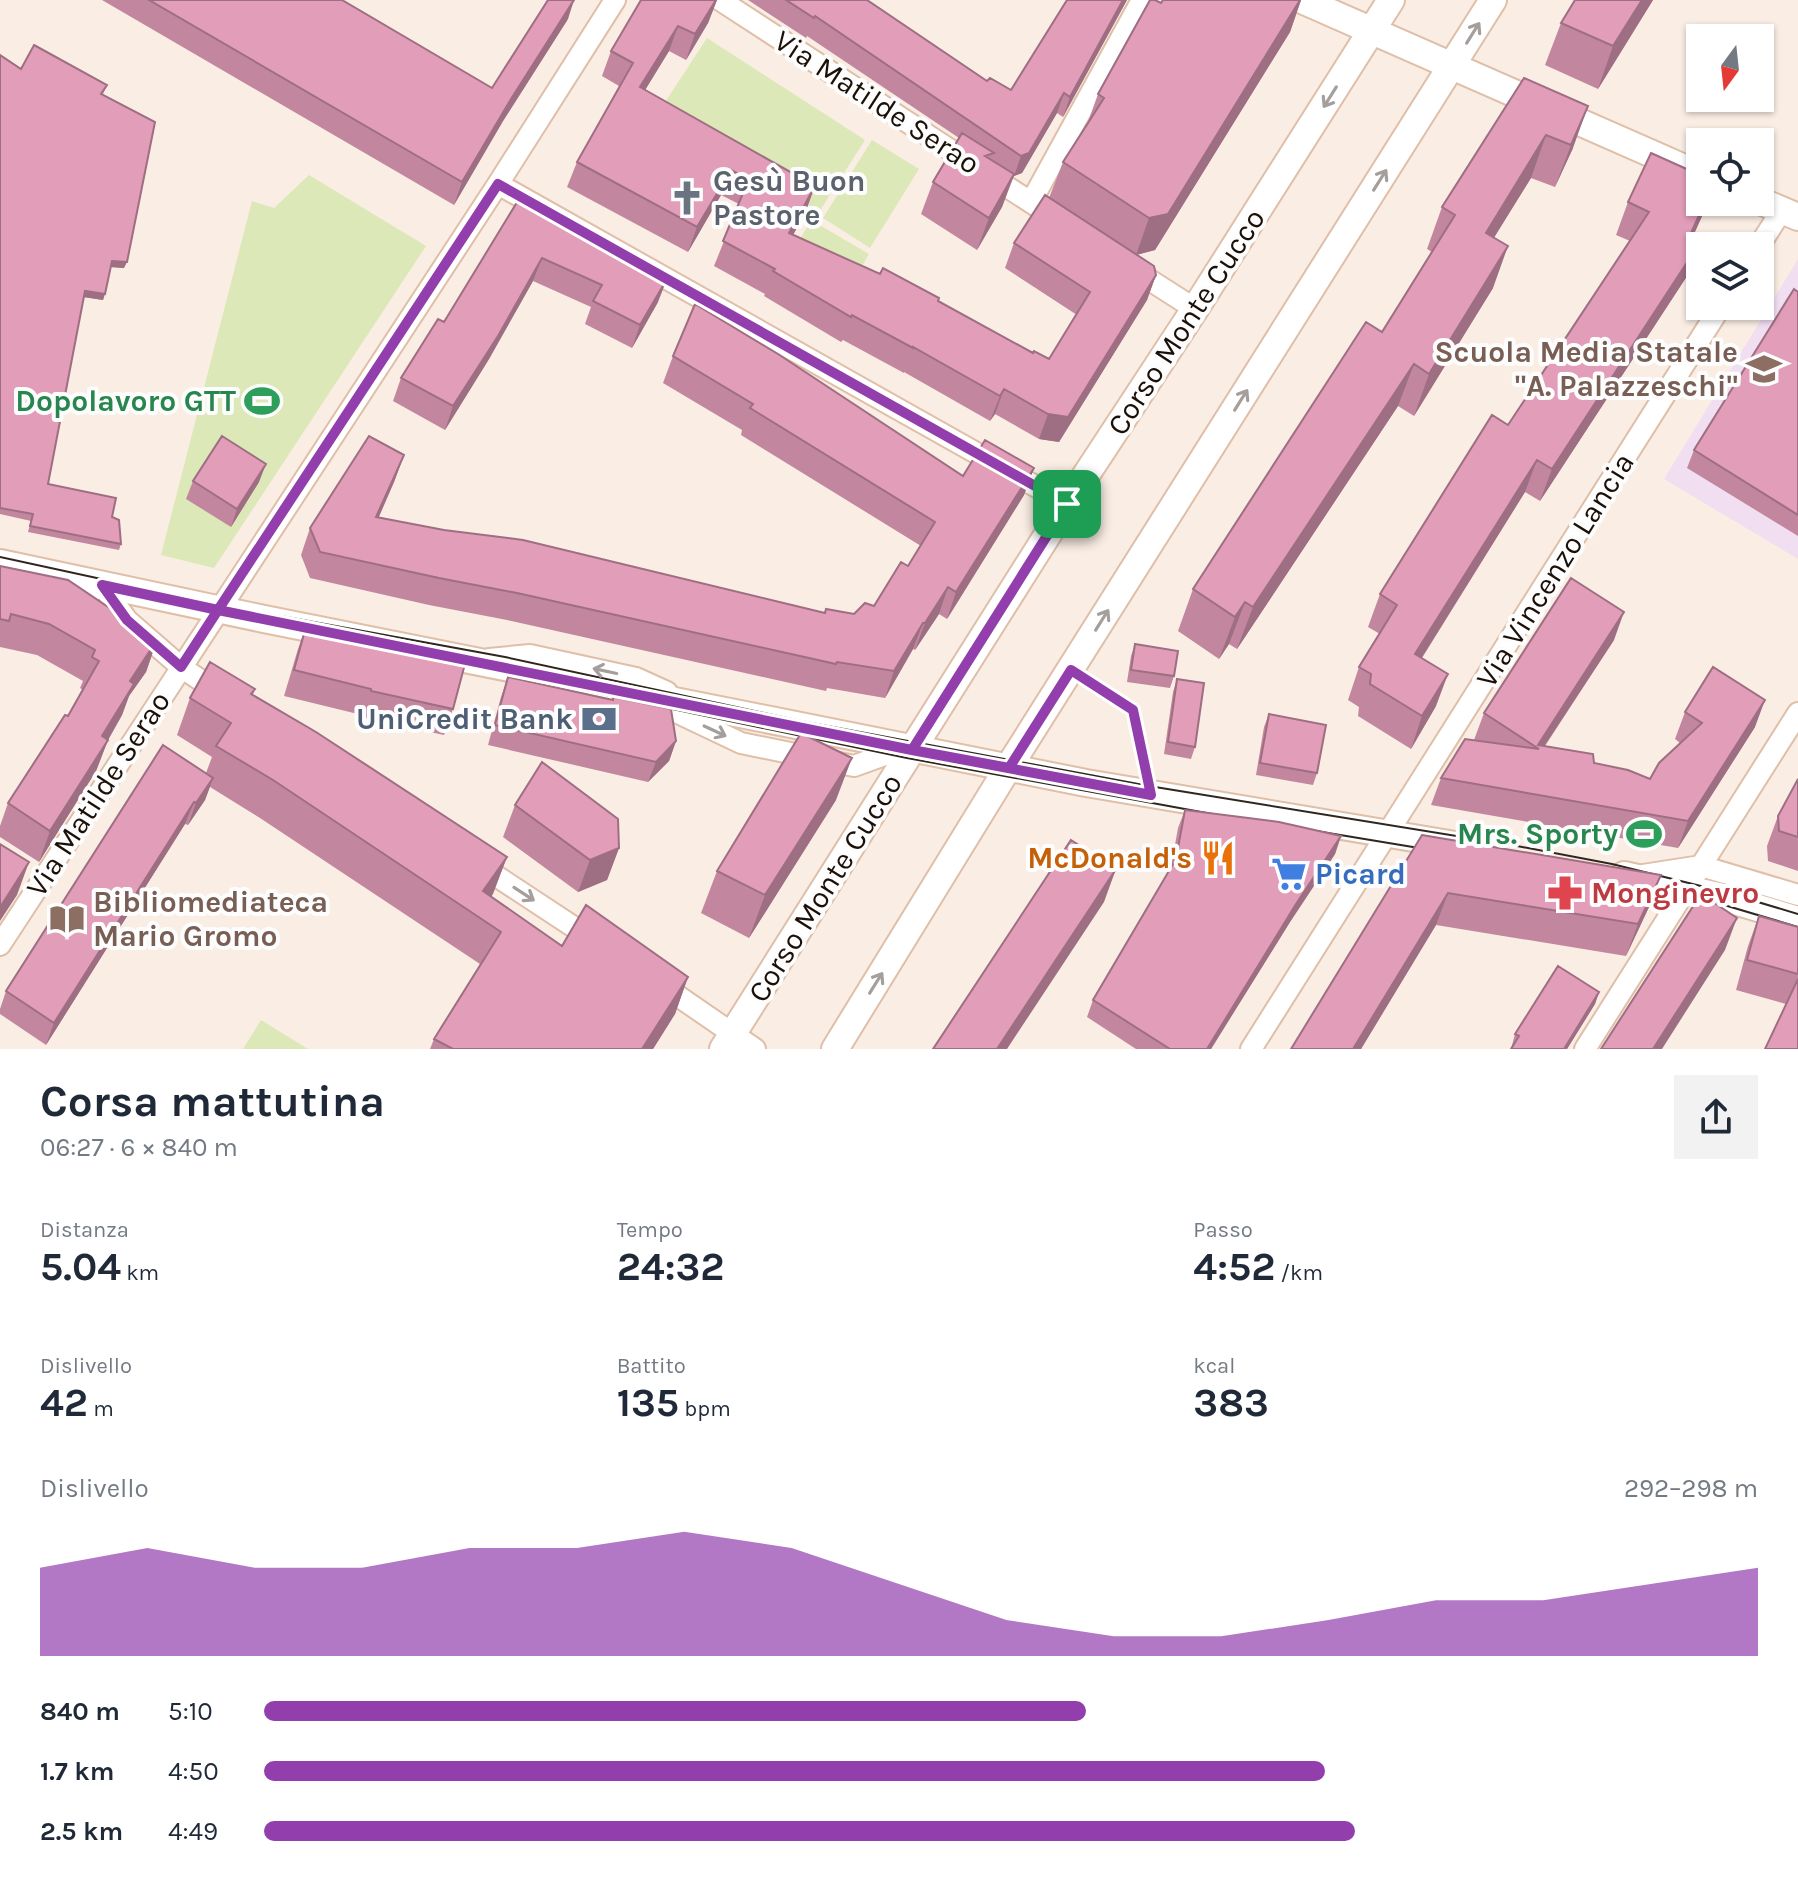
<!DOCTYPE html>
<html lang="it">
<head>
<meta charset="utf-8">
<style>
	body { margin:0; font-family:Karla,sans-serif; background:#f2f2f3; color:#1f2937; height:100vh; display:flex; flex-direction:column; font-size:30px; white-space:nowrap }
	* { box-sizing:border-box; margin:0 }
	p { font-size:26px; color:#747a83 }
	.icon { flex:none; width:44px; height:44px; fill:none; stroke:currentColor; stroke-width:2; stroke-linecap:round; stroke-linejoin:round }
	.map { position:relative; height:1049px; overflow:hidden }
	.panel { display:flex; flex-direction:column; background:#fff; flex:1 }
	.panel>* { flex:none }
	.needle { width:52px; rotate:195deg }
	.fabs { position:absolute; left:1686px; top:24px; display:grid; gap:16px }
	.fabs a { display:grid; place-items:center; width:88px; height:88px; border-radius:0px; background:#fff; box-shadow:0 2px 6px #0004; font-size:40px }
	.pin { position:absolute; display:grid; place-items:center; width:68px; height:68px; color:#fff; margin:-34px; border-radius:16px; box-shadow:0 4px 12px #0006 }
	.round { display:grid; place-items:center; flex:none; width:84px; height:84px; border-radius:0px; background:#f2f2f3 }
	.headline { display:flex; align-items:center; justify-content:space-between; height:136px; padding:0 40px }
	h1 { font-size:44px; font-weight:700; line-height:60px }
	.stats { display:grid; grid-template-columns:repeat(3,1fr); gap:12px; height:136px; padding:8px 40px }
	.stats div { display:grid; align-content:center }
	.stats b { font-size:40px; font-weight:700 }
	.stats small { font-size:22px; font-weight:400 }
	.stats p { font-size:22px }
	.chart { height:224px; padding:16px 40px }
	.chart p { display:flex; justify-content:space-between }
	.chart svg { width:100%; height:144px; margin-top:8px; fill:#923fad; opacity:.7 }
	ul { padding:0 40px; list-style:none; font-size:26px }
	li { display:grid; grid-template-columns:128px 96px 1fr; align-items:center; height:60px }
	li i { height:20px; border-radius:10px; background:#923fad }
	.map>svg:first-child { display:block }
	.education { fill:#f1dff1 }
	.green { fill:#dce8b8 }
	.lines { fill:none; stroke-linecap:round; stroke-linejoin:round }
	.service-casing { stroke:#dfbfa8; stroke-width:14 }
	.minor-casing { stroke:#dfbfa8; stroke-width:24 }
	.tertiary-casing { stroke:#dfbfa8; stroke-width:30 }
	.service { stroke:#fff; stroke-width:10 }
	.minor { stroke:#fff; stroke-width:20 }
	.tertiary { stroke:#fff; stroke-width:26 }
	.tram { stroke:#31261e; stroke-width:2 }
	.wall { fill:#c2879f }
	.shaded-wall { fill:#9e6e82 }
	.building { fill:#e29db9; stroke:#9e6e82; stroke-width:2 }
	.oneway { stroke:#a49f9c }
	.route-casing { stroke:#fff; stroke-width:16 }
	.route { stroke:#923fad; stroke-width:10 }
	.labels { text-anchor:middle; stroke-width:8; stroke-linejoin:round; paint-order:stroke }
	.street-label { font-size:30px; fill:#1b1008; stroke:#fdfdfd }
	.worship-label { font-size:30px; font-weight:bold; fill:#5b616d; stroke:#fdfdfd; text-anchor:start }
	.education-label { font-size:30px; font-weight:bold; fill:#785e54; stroke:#fdfdfd; text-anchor:end }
	.leisure-label { font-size:30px; font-weight:bold; fill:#27864d; stroke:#fdfdfd; text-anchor:end }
	.service-label { font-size:30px; font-weight:bold; fill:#4e5e75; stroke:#fdfdfd; text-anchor:end }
	.food-label { font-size:30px; font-weight:bold; fill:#c56008; stroke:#fdfdfd; text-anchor:end }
	.shop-label { font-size:30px; font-weight:bold; fill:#366cbe; stroke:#fdfdfd; text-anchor:start }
	.health-label { font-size:30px; font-weight:bold; fill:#be3a42; stroke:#fdfdfd; text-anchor:start }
</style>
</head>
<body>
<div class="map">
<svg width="1798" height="1049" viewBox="0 0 1798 1049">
	<rect width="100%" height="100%" fill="#faede4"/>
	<path class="education" d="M1798 259V559L1664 479Z"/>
	<path class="green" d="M707 38 865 140 819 212 660 110Z
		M872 140 919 169 870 248 823 218Z
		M309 175 426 246 214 568 161 555 252 201 274 208Z
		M811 220 869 254 849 288 791 255Z
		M261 1020 308 1049H243Z"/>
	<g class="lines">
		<g class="service-casing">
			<path id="service" d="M1071 670 1133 710 1150 793"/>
		</g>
		<g class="minor-casing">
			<path id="minor" d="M720 0 1058 220
				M498 184 1067 504
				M1031 202 1142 0
				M1759 246 1782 210
				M1131 268 1195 309
				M94 590 102 585 127 620 181 667 221 694
				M489 659 530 655 636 678 667 692
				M659 704 741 743 854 766 890 753 909 750
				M478 864 595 941
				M1643 875 1701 866 1798 895
				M0 945 498 184 615 0
				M659 983 755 1049
				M1251 1049 1721 306
				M1585 1049 1798 713"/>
		</g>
		<g class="tertiary-casing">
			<path id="tertiary" d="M1302 0 1700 175
				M1760 201 1798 217
				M0 563 264 619 1086 783 1455 845
				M1624 875 1718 896 1798 920
				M723 1049 1067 504 1195 309 1391 0
				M835 1049 1003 776 1493 0"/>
		</g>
		<use href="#service" class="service"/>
		<use href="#minor" class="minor"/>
		<use href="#tertiary" class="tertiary"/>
		<path class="tram" d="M0 557 221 605 505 657 801 721 1149 786 1512 845 1612 864 1721 891 1798 914
			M443 661 907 758 1223 816
			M1298 828 1437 851
			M1634 885 1714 902 1798 927"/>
	</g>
	<path class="wall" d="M102 0H342L492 88 568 19 503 121 454 205Z
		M717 0 708 23 686 60 669 51 645 90 806 211 793 235 938 301 1033 353 1049 359 1077 315 1005 268 1014 243 1049 198 1063 162 1088 122 1098 94 1163 0H1301L1290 32 1155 250 1136 255 1156 275 1147 300 1059 442 1039 439 995 414 990 421 904 372V373L843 340 841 342 764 296 765 294 714 266 739 204 721 195 688 252 567 187 577 162 619 86 602 76 611 51Z
		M748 0H867L987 81 1011 90 1127 0 1063 117 1057 113 1022 173 1014 176 1002 207 977 250 921 214 933 182 959 138 807 36 806 38Z
		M1575 0H1653L1598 89 1545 65 1561 23Z
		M0 55 21 69 107 85 103 94 124 268 111 267 103 300 84 297 48 484 112 517 121 544 119 550 28 532 31 521 0 514Z
		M1524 78 1573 148 1555 187 1531 178 1494 237 1493 288 1414 416 1398 406 1237 649 1229 644 1219 659 1178 631 1193 589 1382 332 1432 252 1427 249 1442 207Z
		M522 194 590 238 658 302 632 348 585 324 591 307 533 281 489 359 445 430 393 401 401 378 444 322Z
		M1628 202 1703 214 1694 234 1691 270 1540 501 1525 492 1422 658 1436 706 1411 749 1358 716 1359 707 1348 700 1359 667 1380 634 1368 627 1380 594 1508 425 1630 241 1616 235Z
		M1798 292V536L1687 468 1694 450Z
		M673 356 963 476 1034 468 1024 495 947 619 939 614 915 650 913 649 885 698 827 688 826 691 507 620 429 605 310 578 301 555 310 528 404 455 394 482 379 517 825 613 854 614 874 606 908 566 921 546 741 435 742 430 663 383Z
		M193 481 259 482 231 527 186 499Z
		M0 566 157 640 146 672 129 696 122 715 108 740 96 771 39 862 0 837V826L8 803 68 716 83 690 80 688 83 681 37 655 0 647Z
		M307 623 453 709 444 735 361 717 362 715 284 696 298 649Z
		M1614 640 1545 746 1594 763 1650 779 1680 743 1675 739 1685 712 1755 727 1678 848 1431 805 1441 778 1474 740 1484 713Z
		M1135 644 1174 676 1170 688 1127 682 1131 656Z
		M508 677 676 741 669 761 648 782 488 745 501 697Z
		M1177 679 1195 747 1191 759 1164 754 1173 692Z
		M255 689 253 695 507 857 491 897 562 946 688 977 675 1014 653 1049H430L434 1039 480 964 260 818 210 787 205 800 188 825 185 824 46 1045 0 1014V1009L6 991 206 773 212 757 177 735 190 698Z
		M1269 714 1317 773 1313 785 1256 775 1264 727Z
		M1798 779V871L1768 861 1767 846 1778 816Z
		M836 800 749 938 701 913 717 871Z
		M515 805 619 848 607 880 578 892 503 837Z
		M1185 810 1341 836 1335 854 1290 922 1211 1049H1136L1087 1017 1093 1000 1171 867 1178 828Z
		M1422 835 1649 907 1626 956 1436 925 1361 1049H1291Z
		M1759 916 1798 927V1049L1786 1004 1736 990 1748 946Z
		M1599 992 1595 1004 1567 1049H1511L1515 1034Z"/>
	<path class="shaded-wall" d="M574 0 568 19 503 121 454 205 462 182 511 99Z
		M717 0 708 23 686 60 695 34Z
		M1123 0H1127L1063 117 1070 97Z
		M1300 0H1301L1290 32 1155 250 1136 255 1149 218Z
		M1642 0H1653L1598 89 1613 46Z
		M678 26 669 51 631 113 640 87Z
		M1064 93 1057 113 1022 173 1014 176 1021 156Z
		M1588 106 1573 148 1555 187 1571 145Z
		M1546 135 1531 178 1471 275 1486 233Z
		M731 170 721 195 688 252 697 227Z
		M1014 174 1002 207 977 250 989 218Z
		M815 186 806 211 780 259 789 233Z
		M1705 202H1707L1703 214 1680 265 1691 233Z
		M1703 238 1691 270 1540 501 1552 469Z
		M1508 246 1493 288 1414 416 1429 374Z
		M542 258 533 281 489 359 445 430 453 406Z
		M112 261 127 262 124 268 110 267Z
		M1156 275 1147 300 1059 442 1039 439 1048 414Z
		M667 279 658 302 632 348 640 325Z
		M85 291 105 294 103 300 83 297Z
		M1414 364 1398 406 1237 649 1253 607Z
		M1004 389 995 414 990 421 1000 396Z
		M404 455 394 482 367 543 376 517Z
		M1537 460 1525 492 1404 686 1415 654Z
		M266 464 259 482 231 527 237 509Z
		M1034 468 1024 495 947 619 956 592Z
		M948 587 939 614 915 650 925 623Z
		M1245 602 1229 644 1219 659 1235 617Z
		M1624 612 1614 640 1535 760 1538 745Z
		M923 623 913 649 885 698 894 671Z
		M157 640 146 672 129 696 122 715 108 740 96 771 39 862 50 831 130 681Z
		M1448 674 1436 706 1411 749 1422 716Z
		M1765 700 1755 727 1678 848 1688 821Z
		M676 741 669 761 648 782 656 762Z
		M852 758 836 800 749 938 765 895Z
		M213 778 205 800 188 825 196 803Z
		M194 802 185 824 46 1045 54 1023Z
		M1341 836 1335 854 1290 922 1211 1049H1207L1296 904Z
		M619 848 607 880 578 892 590 860Z
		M507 857 493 894 478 917 483 891Z
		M29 862 17 895 0 921V908Z
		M1116 869 1104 902 1007 1049H997Z
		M1661 875 1649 907 1626 956 1638 924Z
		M1448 893 1436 925 1361 1049H1353Z
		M1737 918 1725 950 1662 1049H1653Z
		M688 977 675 1014 653 1049H642Z
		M1599 992 1595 1004 1567 1049H1564Z"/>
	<path class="building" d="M149 0H342L492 88 548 0H574L511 99 462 182Z
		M641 0H716L695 34 678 26 640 87 815 186 789 233 880 274 883 268 939 298 938 301 1033 353 1034 351 1049 359 1090 292 1014 243 1045 195 1154 266 1156 275 1068 417 1048 414 1004 389 1000 396 913 347V348L852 315 851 317 773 271 775 269 723 241 749 179 731 170 697 227 577 162 633 63 611 51Z
		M786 0H867L987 81 990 78 1011 90 1067 0H1123L1070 97 1064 93 1029 153 1021 156 815 16 814 18Z
		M1150 0H1155L1161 3 1163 0H1300L1168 214 1149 218 1063 162 1104 98 1098 94Z
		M1575 0H1642L1613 46 1561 23Z
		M34 45 107 85 101 94 155 122 127 262 112 261 105 294 85 291 48 484 116 498 112 517 119 520 121 544 30 526 33 514 0 508V55L21 69Z
		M1524 78 1588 106 1571 145 1546 135 1486 233 1508 246 1429 374 1414 364 1253 607 1245 602 1235 617 1193 589 1366 322 1382 332 1455 215 1442 207Z
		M962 133 994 153 985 156 1014 174 989 218 933 182Z
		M1651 153 1700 175V202H1705L1691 233 1703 238 1552 469 1537 460 1415 654 1448 674 1422 716 1370 684 1371 674 1359 667 1397 605 1380 594 1492 415 1508 425 1649 212 1628 202Z
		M522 194 593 231 589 238 667 279 640 325 593 301 602 285 542 258 498 336 453 406 401 378 438 319 444 322Z
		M1794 289 1798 292V515L1694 450Z
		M695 304 778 354 963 476 985 440 1034 468 956 592 948 587 925 623H923L894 671 837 662 836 664 517 593 439 578 320 552 310 528 369 436 404 455 376 517 444 530 523 540 825 613 826 609 854 614 865 603 874 606 901 562 908 566 935 522 750 408 753 404 673 356Z
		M222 436 266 464 237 509 193 481Z
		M0 566 68 580 157 640 130 681 134 684 102 736 108 740 50 831 8 803 65 715 68 716 99 661 92 657 95 650 49 624 11 614 9 621 0 619Z
		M1571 578 1624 612 1538 745 1593 754 1594 763 1628 770 1650 779 1659 763 1702 723 1685 712 1713 667 1765 700 1688 821 1441 778 1465 739 1539 749 1484 713Z
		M307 623 416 651V649L466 660 453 709 371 691V689L294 670Z
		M1135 644 1178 651 1174 676 1131 670Z
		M210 662 255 689 251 694 316 732 507 857 483 891 562 946 586 905 688 977 642 1049H453L434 1039 501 932 273 780 216 746 231 723 190 698Z
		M508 677 613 700V697L671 709 676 741 656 762 495 725Z
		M1177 679 1204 683 1195 747 1168 742Z
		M1269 714 1326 725 1317 773 1260 763Z
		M801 733 852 758 765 895 717 871Z
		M163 745 213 778 196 803 194 802 54 1023 6 991Z
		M542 762 618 819 619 848 590 860 515 805Z
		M1798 779V837L1779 831 1778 816Z
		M1185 810 1279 822 1341 836 1296 904 1207 1049H1170L1093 1000 1176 859Z
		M1422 835 1661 875 1638 924 1448 893 1353 1049H1291Z
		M1071 840 1116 869 997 1049H933Z
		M0 844 29 862 1 906 0 911Z
		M1701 894 1737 918 1653 1049H1601Z
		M1759 916 1798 927V974L1747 960Z
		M1558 966 1599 992 1564 1049H1511L1519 1036 1515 1034Z
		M1798 979V1049H1765Z"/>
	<defs><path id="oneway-shaft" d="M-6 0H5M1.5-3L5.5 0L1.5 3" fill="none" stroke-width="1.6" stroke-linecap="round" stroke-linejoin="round" transform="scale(2)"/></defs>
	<g class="oneway">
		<use href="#oneway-shaft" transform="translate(1473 33) rotate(-58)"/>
		<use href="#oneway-shaft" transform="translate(1330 97) rotate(122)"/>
		<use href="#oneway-shaft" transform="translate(1380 180) rotate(-58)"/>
		<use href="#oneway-shaft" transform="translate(1241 400) rotate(-58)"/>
		<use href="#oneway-shaft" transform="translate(1102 620) rotate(-58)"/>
		<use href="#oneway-shaft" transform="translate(605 671) rotate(-168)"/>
		<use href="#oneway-shaft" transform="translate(715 731) rotate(25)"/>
		<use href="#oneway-shaft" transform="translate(524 894) rotate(33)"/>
		<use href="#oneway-shaft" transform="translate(876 983) rotate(-58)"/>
	</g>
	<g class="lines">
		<g class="route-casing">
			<path id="route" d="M1067 504 498 184 218 610 102 585 127 620 181 667 218 610 912 750 1151 795 1133 710 1071 670 1009 768 912 750 1067 504"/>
		</g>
		<use href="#route" class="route"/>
	</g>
	<defs>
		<g id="church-bare" transform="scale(2.76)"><path d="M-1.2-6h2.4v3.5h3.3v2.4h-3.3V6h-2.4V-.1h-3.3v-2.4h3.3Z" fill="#6b7280" stroke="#fdfdfd" stroke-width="2.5" paint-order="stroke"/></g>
		<g id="school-bare" transform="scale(2.76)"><path d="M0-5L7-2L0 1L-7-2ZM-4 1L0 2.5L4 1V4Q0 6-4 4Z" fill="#8d6e63" stroke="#fdfdfd" stroke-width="2.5" paint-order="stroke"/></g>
		<g id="stadium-bare" transform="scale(2.76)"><path d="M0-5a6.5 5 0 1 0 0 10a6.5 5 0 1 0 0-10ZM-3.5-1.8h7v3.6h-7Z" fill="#2e9e5b" stroke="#fdfdfd" stroke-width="2.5" paint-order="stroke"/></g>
		<g id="bank-bare" transform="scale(2.76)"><path d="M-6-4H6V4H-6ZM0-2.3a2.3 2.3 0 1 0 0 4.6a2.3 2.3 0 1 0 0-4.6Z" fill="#5c6f8a" stroke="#fdfdfd" stroke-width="2.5" paint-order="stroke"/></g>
		<g id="restaurant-bare" transform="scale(2.76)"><path d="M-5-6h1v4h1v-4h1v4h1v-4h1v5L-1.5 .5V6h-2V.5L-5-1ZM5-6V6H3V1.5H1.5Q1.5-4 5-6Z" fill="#e8710a" stroke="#fdfdfd" stroke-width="2.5" paint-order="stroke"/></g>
		<g id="supermarket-bare" transform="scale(2.76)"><path d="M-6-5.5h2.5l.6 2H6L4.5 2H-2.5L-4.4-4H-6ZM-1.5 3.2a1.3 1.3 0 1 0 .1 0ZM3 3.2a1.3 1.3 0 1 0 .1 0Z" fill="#3f7fe0" stroke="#fdfdfd" stroke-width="2.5" paint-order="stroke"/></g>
		<g id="pharmacy-bare" transform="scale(2.76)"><path d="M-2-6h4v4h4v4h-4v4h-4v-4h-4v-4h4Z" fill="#e0444e" stroke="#fdfdfd" stroke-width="2.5" paint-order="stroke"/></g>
		<g id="library-bare" transform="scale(2.76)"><path d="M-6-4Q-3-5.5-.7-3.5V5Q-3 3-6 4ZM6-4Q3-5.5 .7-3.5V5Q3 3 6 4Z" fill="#8d6e63" stroke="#fdfdfd" stroke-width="2.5" paint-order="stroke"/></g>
	</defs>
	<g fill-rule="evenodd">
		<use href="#church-bare" x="687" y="198"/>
		<use href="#school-bare" x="1764" y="369"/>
		<use href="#stadium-bare" x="262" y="401"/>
		<use href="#bank-bare" x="599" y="719"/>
		<use href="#stadium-bare" x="1644" y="834"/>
		<use href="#restaurant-bare" x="1218" y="858"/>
		<use href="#supermarket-bare" x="1289" y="874"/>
		<use href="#pharmacy-bare" x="1565" y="893"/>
		<use href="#library-bare" x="67" y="919"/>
	</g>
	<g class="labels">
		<g class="street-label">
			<text transform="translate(877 102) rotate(33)" y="10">Via Matilde Serao</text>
			<text transform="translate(1186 322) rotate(-57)" y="10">Corso Monte Cucco</text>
			<text transform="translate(1555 570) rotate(-58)" y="10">Via Vincenzo Lancia</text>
			<text transform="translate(98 794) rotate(-57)" y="10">Via Matilde Serao</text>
			<text transform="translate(825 888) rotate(-58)" y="10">Corso Monte Cucco</text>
		</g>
		<g class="worship-label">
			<text x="713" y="191">Gesù Buon<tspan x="713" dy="34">Pastore</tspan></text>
		</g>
		<g class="education-label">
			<text x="1738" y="362">Scuola Media Statale<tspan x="1738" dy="34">"A. Palazzeschi"</tspan></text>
			<text x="93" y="912" text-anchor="start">Bibliomediateca<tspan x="93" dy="34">Mario Gromo</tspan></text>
		</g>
		<g class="leisure-label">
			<text x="236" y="411">Dopolavoro GTT</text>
			<text x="1618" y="844">Mrs. Sporty</text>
		</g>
		<g class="service-label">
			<text x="573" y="729">UniCredit Bank</text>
		</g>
		<g class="food-label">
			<text x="1192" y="868">McDonald's</text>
		</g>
		<g class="shop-label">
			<text x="1315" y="884">Picard</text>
		</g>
		<g class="health-label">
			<text x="1591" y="903">Monginevro</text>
		</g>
	</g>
</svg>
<div class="fabs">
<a><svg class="needle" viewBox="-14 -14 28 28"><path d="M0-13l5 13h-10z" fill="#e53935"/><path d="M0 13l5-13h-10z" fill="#747a83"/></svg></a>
<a><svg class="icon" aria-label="locate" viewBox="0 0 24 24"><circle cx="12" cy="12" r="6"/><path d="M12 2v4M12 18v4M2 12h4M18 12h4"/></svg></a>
<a><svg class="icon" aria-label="layers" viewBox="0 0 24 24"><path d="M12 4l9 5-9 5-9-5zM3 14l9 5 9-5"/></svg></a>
</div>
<div class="pin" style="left:1067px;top:504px;background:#1e9e55"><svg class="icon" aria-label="arrive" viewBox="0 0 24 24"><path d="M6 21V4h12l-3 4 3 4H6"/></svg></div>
</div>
<section class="panel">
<div class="headline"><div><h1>Corsa mattutina</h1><p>06:27 · 6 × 840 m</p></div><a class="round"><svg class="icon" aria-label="share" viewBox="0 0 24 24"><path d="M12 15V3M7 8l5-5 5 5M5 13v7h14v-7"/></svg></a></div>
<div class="stats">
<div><p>Distanza</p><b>5.04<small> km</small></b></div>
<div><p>Tempo</p><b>24:32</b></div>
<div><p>Passo</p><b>4:52<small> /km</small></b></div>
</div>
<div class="stats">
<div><p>Dislivello</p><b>42<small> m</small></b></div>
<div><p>Battito</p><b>135<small> bpm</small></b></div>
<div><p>kcal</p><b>383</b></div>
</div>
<div class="chart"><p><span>Dislivello</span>292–298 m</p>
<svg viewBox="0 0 160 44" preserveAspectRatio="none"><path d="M0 44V17L10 11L20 17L30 17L40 11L50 11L60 6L70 11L80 22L90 33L100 38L110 38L120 33L130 27L140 27L150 22L160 17V44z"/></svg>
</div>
<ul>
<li><b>840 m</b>5:10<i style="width:55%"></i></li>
<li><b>1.7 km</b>4:50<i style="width:71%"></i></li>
<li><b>2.5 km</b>4:49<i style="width:73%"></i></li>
</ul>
</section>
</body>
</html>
